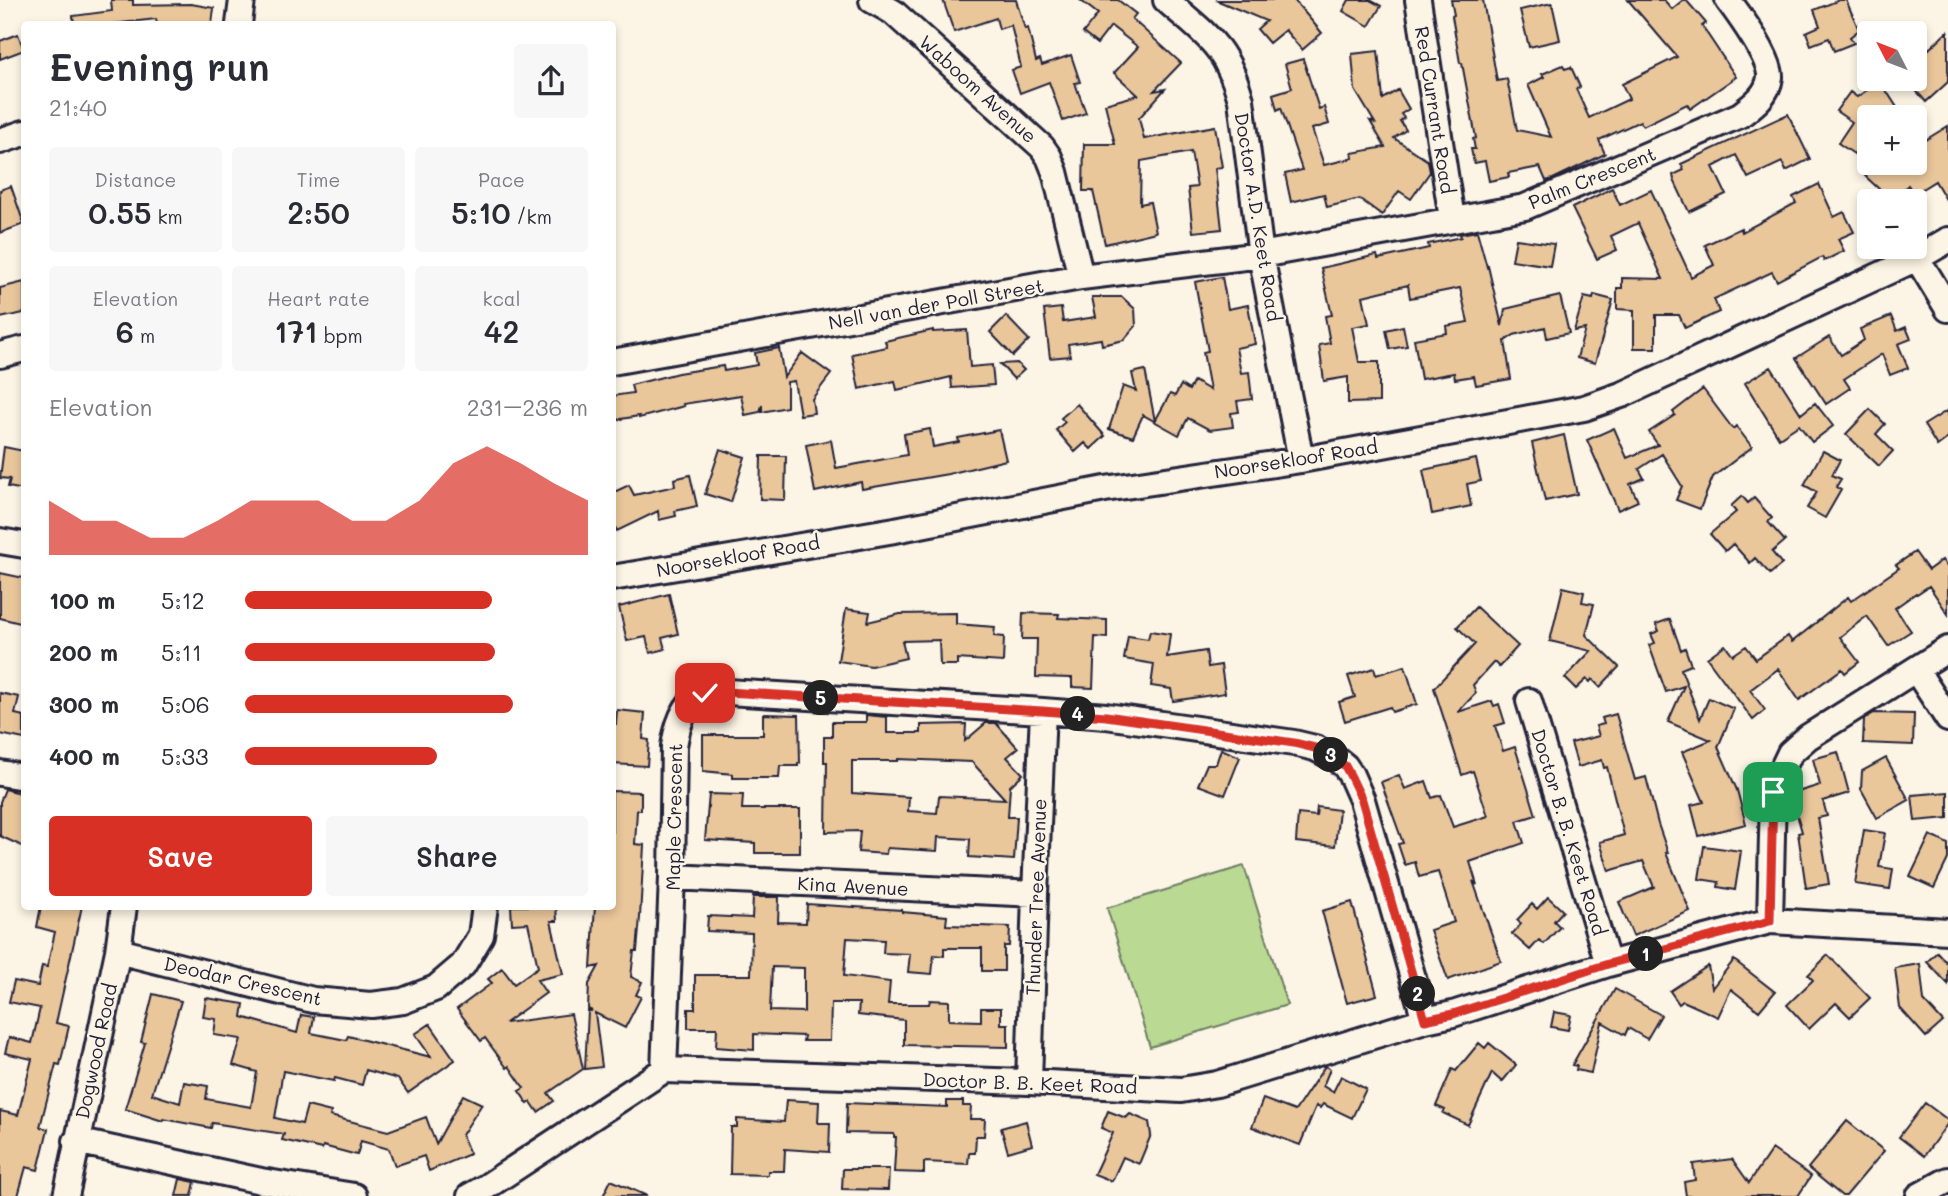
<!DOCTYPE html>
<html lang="en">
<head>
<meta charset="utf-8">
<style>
	body { margin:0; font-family:Mali,sans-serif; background:#f7f7f7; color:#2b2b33; height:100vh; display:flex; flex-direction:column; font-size:26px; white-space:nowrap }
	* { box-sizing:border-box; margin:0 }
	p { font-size:23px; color:#7c7c81 }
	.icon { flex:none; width:38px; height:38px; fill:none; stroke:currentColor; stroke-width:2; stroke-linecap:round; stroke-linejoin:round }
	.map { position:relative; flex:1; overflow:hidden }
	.sheet { position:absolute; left:21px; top:21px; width:595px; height:889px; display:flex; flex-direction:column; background:#fff; border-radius:7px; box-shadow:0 4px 10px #0003 }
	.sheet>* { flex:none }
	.needle { width:46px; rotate:312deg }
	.fabs { position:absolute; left:1857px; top:21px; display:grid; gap:14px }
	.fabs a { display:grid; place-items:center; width:70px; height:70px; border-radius:7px; background:#fff; box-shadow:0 4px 10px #0003; font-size:35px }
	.pin { position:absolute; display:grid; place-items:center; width:60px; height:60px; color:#fff; margin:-30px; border-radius:14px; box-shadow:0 4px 10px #0006 }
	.km { position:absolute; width:35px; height:35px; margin:-18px; border-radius:50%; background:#222; color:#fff; font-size:19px; line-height:35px; text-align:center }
	.round { display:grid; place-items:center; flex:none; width:74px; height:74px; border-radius:7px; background:#f7f7f7 }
	.headline { display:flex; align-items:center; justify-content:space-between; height:119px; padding:0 28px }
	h1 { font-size:38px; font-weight:600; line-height:52px }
	.figures { display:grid; grid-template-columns:repeat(3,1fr); gap:10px; height:119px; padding:7px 28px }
	.figures div { display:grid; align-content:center; border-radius:7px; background:#f7f7f7; text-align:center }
	.figures b { font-size:30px; font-weight:600 }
	.figures small { font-size:19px; font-weight:400 }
	.figures p { font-size:19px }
	.chart { height:196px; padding:14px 28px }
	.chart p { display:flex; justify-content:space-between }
	.chart svg { width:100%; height:126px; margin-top:7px; fill:#d93025; opacity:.7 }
	.cta { display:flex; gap:14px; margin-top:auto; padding:14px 28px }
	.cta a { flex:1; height:80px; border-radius:7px; background:#d93025; color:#fff; font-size:28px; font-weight:600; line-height:80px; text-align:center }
	.cta a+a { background:#f7f7f7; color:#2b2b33 }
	ul { padding:0 28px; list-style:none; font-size:23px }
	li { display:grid; grid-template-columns:112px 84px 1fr; align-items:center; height:52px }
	li i { height:18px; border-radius:9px; background:#d93025 }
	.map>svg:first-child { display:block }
	.green { fill:#bad992; stroke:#6e7e66; stroke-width:2 }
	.building { fill:#eac69b; stroke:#22223b; stroke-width:2; fill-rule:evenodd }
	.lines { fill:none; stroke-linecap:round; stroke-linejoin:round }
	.minor-casing { stroke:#22223b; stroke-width:30 }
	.minor { stroke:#fcf5e5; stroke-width:24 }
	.route-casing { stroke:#fff; stroke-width:14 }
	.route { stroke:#d93025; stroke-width:9 }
	.labels { text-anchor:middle; stroke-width:5; stroke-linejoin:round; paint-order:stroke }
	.street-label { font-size:19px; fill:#22223b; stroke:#fcf5e5 }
</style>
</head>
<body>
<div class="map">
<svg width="1948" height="1196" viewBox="0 0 1948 1196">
	<rect width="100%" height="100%" fill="#fcf5e5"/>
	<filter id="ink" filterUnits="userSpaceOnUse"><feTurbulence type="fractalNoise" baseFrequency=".0143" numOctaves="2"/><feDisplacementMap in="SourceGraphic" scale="14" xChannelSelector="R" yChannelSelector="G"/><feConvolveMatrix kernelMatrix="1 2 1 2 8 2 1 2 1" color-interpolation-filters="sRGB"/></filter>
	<g filter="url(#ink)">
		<path class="green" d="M1244 866 1287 1005 1150 1047 1107 908Z"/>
		<path class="building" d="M111 0H133V5L191 4 214 8 212 24H157L156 19 112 24H74L73 16 112 11Z
			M943 0H1016L1025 29 1028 28 1036 61 1040 59 1042 65 1071 55 1080 82 1075 83 1086 113 1063 121 1049 82 1020 93 1012 70 1021 67 1011 25 999 29 996 18 954 32Z
			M1080 0H1118L1136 14 1132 19 1181 63 1154 91 1165 89 1139 118 1144 139 1215 126 1222 167 1215 168 1222 229 1193 232 1188 188 1197 187 1191 152 1141 161 1140 204 1150 202 1156 232 1105 244 1093 191H1083L1084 144H1115L1105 104 1138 95 1114 73 1138 47 1111 26 1097 44 1083 33 1098 14Z
			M1216 0H1294L1322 33 1302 50 1285 30 1269 43 1257 29 1266 21Z
			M1349 0H1370L1381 6 1369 26 1343 11Z
			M1451 0H1483L1497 81 1507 79 1517 130 1551 137 1528 85 1544 77 1542 74 1563 65 1565 69 1571 67 1580 87 1576 89 1589 118 1629 99 1622 84 1677 57 1628 0H1664L1672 9 1683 0H1686L1706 23 1702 26 1736 77 1690 109 1687 104 1643 126 1640 121 1599 140 1605 154 1553 179 1546 181 1540 167 1508 173 1509 177 1489 181 1485 161 1474 163 1471 149H1475L1473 139 1476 138 1462 63H1460L1452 16 1454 15Z
			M1839 0H1846L1859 30 1850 37 1854 43 1834 51 1829 38 1811 45 1806 32 1820 26 1814 10Z
			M1552 3 1560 40 1529 47 1520 10Z
			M1948 31V82L1926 102 1913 87 1922 79 1914 71V54L1925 44 1929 49Z
			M18 34 24 50 0 59V41Z
			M1378 51 1383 99 1398 90 1409 109 1401 114 1404 118 1400 121 1406 130 1394 138 1428 161 1430 172 1411 199 1399 191 1382 215 1360 199 1327 207 1324 194 1291 202 1285 174 1302 170 1281 108 1277 110 1273 94 1292 88 1285 64 1303 59 1319 109 1324 107 1329 124 1312 129 1324 165 1353 158 1352 153 1385 147 1370 121 1375 123 1355 90 1352 54Z
			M1880 81 1900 112 1892 117H1869V134L1854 154 1838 143 1852 122 1836 111 1850 92 1857 97Z
			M1788 114 1810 159 1786 171 1782 162 1748 178 1736 155 1713 167 1726 194 1689 212 1674 180 1673 175 1684 170 1681 164Z
			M1948 126V203L1935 181 1914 194 1908 185 1892 201 1865 176 1878 163H1914V147Z
			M1819 184 1834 217 1844 212 1854 232 1838 239 1844 251 1824 261 1822 257 1777 281 1772 272 1714 299 1719 312 1685 328 1679 315H1656V348H1634V310L1617 309V288H1622V278L1663 279 1638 223 1611 236 1617 250 1597 259 1572 208 1612 188 1620 205 1651 190 1691 277 1714 265 1705 245 1741 228 1742 232 1796 203 1793 197Z
			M11 186 24 224 0 233V190Z
			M1477 231 1487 267 1488 266 1502 326 1505 309 1560 296 1569 333 1547 338 1545 327 1514 335 1505 341 1511 379 1476 385 1474 376 1455 379 1454 373 1421 379 1414 339 1447 333 1446 326 1468 322 1460 288 1410 298 1408 285 1363 296 1369 324 1352 327 1359 362H1379V402L1348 403V377L1324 381 1319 345 1330 343 1325 316 1332 315 1321 268 1377 255 1378 259 1429 248 1428 244 1461 237 1460 234Z
			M1516 239 1554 244 1550 266 1512 260Z
			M1222 277 1228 309 1248 305 1255 344 1236 348 1241 373 1249 372 1252 399 1237 401 1239 412 1231 413 1233 427 1210 430 1188 418 1179 435 1143 415 1133 437 1109 429 1123 386 1136 391 1132 373 1145 370 1155 421 1170 394 1175 396 1181 385 1189 390 1194 381 1210 390 1203 352 1208 351 1195 282Z
			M24 282V313L0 318V288Z
			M1594 295 1613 300 1595 363 1577 358 1585 329 1574 331 1584 297 1593 299Z
			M1092 297H1122L1135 309 1136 326 1124 340 1102 345 1101 339 1068 344 1070 356 1050 358 1044 310 1061 308 1063 322 1096 317Z
			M1006 316 1029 340 1013 356 990 332Z
			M1891 316 1897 331 1906 327 1911 339 1898 344 1908 368 1890 375 1882 354 1844 379 1850 388 1826 404 1796 358 1829 337 1841 355 1864 340 1860 329Z
			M1403 326 1407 346 1390 349 1386 330Z
			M933 330V332L967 330 970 367 992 365 994 385 952 388 951 377 897 390 895 381 859 389 852 354 887 347 885 341Z
			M779 348 784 377 802 353 831 374 812 399 814 413 800 415 794 381 787 382V407L762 412V405L760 412 745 415 741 395 683 404 684 406 639 418V416L615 420 612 396 633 393 631 385 678 373 723 366 724 371 757 365 755 353Z
			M1017 363 1024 370 1014 379 1000 364Z
			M1771 367 1801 414 1815 403 1833 426 1812 442 1799 425 1779 438 1745 383Z
			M1703 389 1733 429 1736 426 1752 447 1713 477 1700 509 1676 500 1682 486 1662 454 1639 469 1644 478 1630 484 1638 501 1618 510 1587 440 1614 428 1627 458 1658 445 1649 432 1675 415 1673 412Z
			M1077 404 1105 436 1091 449 1085 443 1075 452 1056 430 1065 422 1061 418Z
			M1870 409 1885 424 1876 434 1893 451 1879 466 1846 434Z
			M1948 410V438L1937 446 1924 425Z
			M930 429 933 447 959 442 958 438 999 430 1006 460 948 474 862 489 861 482 815 492 806 445 831 440 836 468 907 455 904 434Z
			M1564 435 1577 494 1545 501 1532 443Z
			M4 447 24 451V490L8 487 10 479 0 478Z
			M720 449 745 457 731 502 705 494Z
			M1823 451 1840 460 1832 475 1841 479 1836 487 1841 490 1825 518 1807 508 1817 492 1804 485Z
			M761 456H786L785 500 760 499Z
			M1476 459 1481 481 1467 484 1471 506 1432 514 1423 470Z
			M690 475 697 506 675 511 676 516 659 520 658 511 617 531 612 521V493L629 485 634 495 675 486 674 479Z
			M1742 496 1748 503 1754 498 1772 518 1768 522 1785 541 1772 552 1782 564 1770 574 1755 558 1750 563 1733 544 1725 551 1710 534 1736 512 1731 506Z
			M1915 552 1928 570 1942 560 1948 568V614L1929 586 1917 594 1916 593 1895 608 1911 631 1888 646 1867 616 1840 637 1859 662 1845 673 1842 669 1799 700 1778 669 1750 690 1765 710 1753 720 1707 658 1725 645 1733 655 1746 646 1756 659 1788 636 1792 642 1848 597 1851 601 1899 568 1896 565Z
			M0 573 24 578V624L0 618Z
			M1563 587 1584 592 1582 602 1594 604 1586 635 1619 667 1600 687 1592 679 1590 682 1587 679 1576 689 1565 678 1591 651 1550 641Z
			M669 594 678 634 662 638 665 649 650 653 646 637 627 641 619 607Z
			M1476 607 1518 646 1499 667 1494 662 1473 685 1476 693 1458 712 1492 701 1494 706 1499 704 1505 723 1495 726 1503 751 1515 747 1536 815 1517 821 1524 843 1470 862 1477 885 1473 881 1501 961 1448 980 1430 930 1454 922 1438 872 1419 877 1415 862 1405 865 1398 844 1403 843 1381 782 1399 775 1405 789 1426 781 1432 798 1441 795 1453 827 1488 816 1473 771 1462 775 1434 688 1475 644 1457 627Z
			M846 609 870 612 868 622 900 614 956 613V624L995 627 994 636 1004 637 1003 662 957 659V665H940L939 640 902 641 906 658 871 666 838 661Z
			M1023 613 1059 614 1058 618 1107 620V638L1095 637 1093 688 1072 687V678L1036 677 1037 639H1022Z
			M1670 619 1681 650 1685 648 1691 665 1681 669 1700 719 1709 698 1734 709 1718 747 1737 790 1746 824 1699 836 1691 805 1704 802 1682 752 1711 740 1668 722 1684 686 1666 692 1649 645 1655 643 1651 634 1659 631 1656 624Z
			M1150 631 1170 634 1167 657 1206 651 1208 667 1221 665 1225 693 1173 701 1171 689 1151 686 1154 664 1124 659 1128 636 1148 639Z
			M1405 666 1417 704 1392 712 1390 707 1345 721 1339 702 1355 697 1348 676 1374 668 1376 675Z
			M0 693 19 697 15 714 24 716V739L0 734Z
			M617 710 645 713 643 739 649 740 647 766 612 764V724H616Z
			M1874 713 1914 714 1913 745 1863 743 1864 719Z
			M763 714 799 715 800 763H798V766H780L779 778H733V774L703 771V735H763Z
			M1616 714 1635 780 1646 777 1658 824 1668 853H1666L1690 911 1633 936 1619 902 1654 887 1643 861 1609 871 1600 842 1624 835 1607 767 1604 768 1602 760 1578 767 1571 743 1599 736 1596 726 1604 724 1602 718Z
			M866 715 887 717V733H921V725L966 724 965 741 986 723H996L1018 748 1007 757 1023 774 1010 786 1008 817H1017L1014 860 969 857 970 839 938 837 937 851 887 848 886 854 858 852 860 831 826 832 827 762H824V737H832V722H866ZM898 759 972 762 1005 799 939 796 937 813 908 811 909 797 852 793V761H898Z
			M1221 749 1240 757 1225 795 1198 785 1207 764H1216Z
			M1838 752 1849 793 1823 801 1827 816 1818 818 1829 884 1806 888 1798 833 1802 832 1791 794 1820 785 1813 759Z
			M1886 758 1909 800 1877 818 1861 789 1862 771Z
			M5 789 24 794V847L0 836V802Z
			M612 791 641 792V810H637L635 844 644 845 640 917 637 951H634L631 977 642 982 636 995 641 997 625 1028 595 1013 602 1067 585 1069 588 1011H592L588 1009 589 984 599 966 591 968 595 906H612Z
			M1948 792V818L1915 821 1912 795Z
			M709 794 743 795 742 809H800V853H755V843L705 840Z
			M1317 807 1339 810 1335 846 1296 842 1298 814 1316 816Z
			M1864 830 1885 833 1879 867 1893 869 1890 889 1855 884Z
			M1930 835 1948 844V859L1934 888 1910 877Z
			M1704 846 1741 851 1735 890 1718 887 1719 882 1699 879Z
			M753 897H779L778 922 806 923 807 904 902 910V912L947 916 946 925 1010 927 1009 946H1004V971H982V948H944V956L934 955 932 974 908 972 910 954 883 953 884 940 847 938 844 976 890 982 888 1004H929L930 1000 949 1001V1020L981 1021V1008H1001V1024H1008V1047L904 1045V1020L858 1015 859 1003H831L830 1041H803L804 1036 754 1034V1050L716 1047 717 1028H688V1009H695V975H751L752 933 707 931 708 916 752 918ZM772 967 804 968V1012L770 1011Z
			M1548 897 1563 911 1554 921 1560 927 1544 944 1539 940 1530 950 1512 934 1521 924 1517 920 1532 904 1537 909Z
			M1352 902 1377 995 1347 1003 1322 911Z
			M41 906H82L56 1023 69 1026 60 1065 56 1064 40 1127 48 1129 38 1170 26 1167 18 1196H0V1111L18 1115 32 1059 5 1053 9 1037 32 1043 40 1008 9 1002 14 981 38 986 42 966 47 967 55 932 37 927Z
			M511 906H556L557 921H551L563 974 537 980 546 993 505 1023 571 1014 583 1069 548 1093 554 1101 538 1112 531 1102 528 1104 519 1091 524 1088 509 1066 507 1068 485 1038 481 1041 457 1009 492 983 488 979 502 968 514 984 538 967 528 923 512 924Z
			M1937 952 1948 964V984L1927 962Z
			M1828 955 1870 998 1850 1017 1836 1003 1809 1029 1787 1005 1813 980 1808 975Z
			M1734 960 1775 992 1759 1011 1731 989 1718 1017 1683 1001 1679 1004 1670 991 1708 966 1712 988Z
			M1920 964 1924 1001 1943 1022 1926 1037 1900 1008 1895 968Z
			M1615 989 1661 1015 1647 1039 1628 1028 1625 1035 1602 1022 1591 1073 1576 1070 1577 1066 1572 1065Z
			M153 994 181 1001 152 1094 180 1103 184 1082 208 1086 206 1099 251 1107 257 1072 233 1065 241 1039 214 1035 216 1019 203 1017 206 998 244 1004 242 1017 297 1033 301 1015 314 1017 311 1033 346 1040 348 1036 431 1057 415 1034 430 1024 455 1060 408 1093 398 1079 366 1070 362 1085 335 1078 334 1081 283 1071 275 1118 302 1124 307 1106 331 1112 330 1116 388 1131 426 1117 436 1144 463 1095 482 1104 462 1135 470 1154 429 1171 424 1156 395 1166 389 1149 361 1141 357 1155 323 1146 322 1149 282 1140 284 1134 212 1123 211 1128 164 1119 163 1121 125 1109 145 1043 141 1042Z
			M1554 1012 1571 1015 1568 1030 1551 1027Z
			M1479 1043 1485 1048 1489 1043 1516 1065 1502 1082 1492 1073 1468 1125 1443 1113 1445 1110 1436 1106 1452 1069 1456 1071Z
			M1325 1066 1330 1069 1323 1086 1333 1092 1341 1076 1366 1089 1352 1118 1323 1104 1320 1108 1316 1106 1300 1145 1252 1127 1263 1099 1295 1111Z
			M786 1100 819 1102 818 1123H830L829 1152 785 1149 784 1171H768V1175L730 1174 731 1127H737V1119L784 1122Z
			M947 1101H963V1106H971L970 1119H985L984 1136H976L975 1153H969L968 1164 924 1162V1173L894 1172 896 1137H894V1134L846 1133 847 1103 947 1107Z
			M1925 1103 1948 1120V1123L1924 1156 1899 1137Z
			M1108 1111 1126 1118 1130 1114 1149 1122 1151 1135 1139 1164 1123 1157 1112 1181 1094 1174 1113 1133 1101 1128Z
			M1026 1121 1032 1145 1008 1152 1001 1128Z
			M1847 1121 1884 1151 1846 1196H1842L1808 1168Z
			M1772 1149 1811 1176 1798 1196H1686L1684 1182 1695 1180 1693 1164 1732 1159 1749 1183Z
			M843 1169H889L888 1190 842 1189Z
			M180 1179 195 1182 192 1196H176Z
			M611 1180 647 1196H603Z"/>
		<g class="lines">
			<g class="minor-casing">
				<path id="minor" d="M872 0 893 12 1042 147 1049 157 1055 172 1081 277
					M1166 0C1207 36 1226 45 1241 100L1261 255 1301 460
					M1418 0 1452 219
					M239 24 242 0
					M0 141 24 133
					M1917 258 1948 309
					M0 355 24 349
					M612 362 1081 277 1261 255 1525 207 1740 115C1752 106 1768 95 1770 77 1771 59 1740 16 1728 0
					M0 541 24 545
					M612 578 895 530 1105 489 1301 460 1584 408 1624 394 1917 258 1948 240
					M1916 670 1948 719
					M1529 701 1608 964
					M0 773 24 777
					M672 877 1035 894
					M1770 921 1773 792 1781 772 1790 753 1808 737 1948 649
					M118 951 313 1000 371 1005 403 1001 436 988 463 965 481 935 485 906
					M664 1070 672 877 674 746C677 727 684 701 704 694 711 692 720 693 727 692L1043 711 1106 716 1294 743 1315 748 1335 758 1345 766 1351 775 1362 800 1425 1020
					M1029 1082 1035 894 1043 711
					M76 1141 261 1181 354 1196
					M66 1196 118 951 124 906
					M470 1196 486 1187 664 1070 1029 1082 1181 1090 1217 1084 1425 1020 1453 1014 1608 964 1770 921 1948 931
					M1919 1196 1948 1180"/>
			</g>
			<use href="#minor" class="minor"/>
		</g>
	</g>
	<g class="lines" filter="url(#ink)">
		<g class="route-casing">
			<path id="route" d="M705 693 727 692 1043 711 1106 716 1294 743 1315 748 1335 758 1345 766 1350 775 1362 800 1425 1020 1453 1014 1608 964 1770 921 1773 792"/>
		</g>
		<use href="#route" class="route"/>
	</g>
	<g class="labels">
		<g class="street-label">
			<text transform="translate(978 89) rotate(42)" y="7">Waboom Avenue</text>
			<text transform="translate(1435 110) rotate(81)" y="7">Red Currant Road</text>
			<text transform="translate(1592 178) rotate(-22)" y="7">Palm Crescent</text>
			<text transform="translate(1258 217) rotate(81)" y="7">Doctor A.D. Keet Road</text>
			<text transform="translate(936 304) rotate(-10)" y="7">Nell van der Poll Street</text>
			<text transform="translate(1296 459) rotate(-9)" y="7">Noorsekloof Road</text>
			<text transform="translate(738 556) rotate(-10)" y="7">Noorsekloof Road</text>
			<text transform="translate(674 817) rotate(-89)" y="7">Maple Crescent</text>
			<text transform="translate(1569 832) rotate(73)" y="7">Doctor B. B. Keet Road</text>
			<text transform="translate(853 886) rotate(3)" y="7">Kina Avenue</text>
			<text transform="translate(1036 897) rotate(-88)" y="7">Thunder Tree Avenue</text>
			<text transform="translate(243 981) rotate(13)" y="7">Deodar Crescent</text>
			<text transform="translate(96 1051) rotate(-78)" y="7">Dogwood Road</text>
			<text transform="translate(1030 1083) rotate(2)" y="7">Doctor B. B. Keet Road</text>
		</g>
	</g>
</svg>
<div class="fabs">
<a><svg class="needle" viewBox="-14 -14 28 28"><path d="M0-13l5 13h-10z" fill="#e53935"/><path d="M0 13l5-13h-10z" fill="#7c7c81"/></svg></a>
<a>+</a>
<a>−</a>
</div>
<div class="pin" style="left:1773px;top:792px;background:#1e9e55"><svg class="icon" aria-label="arrive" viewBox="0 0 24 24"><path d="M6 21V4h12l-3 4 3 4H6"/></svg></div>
<div class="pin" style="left:705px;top:693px;background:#d93025"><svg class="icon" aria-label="check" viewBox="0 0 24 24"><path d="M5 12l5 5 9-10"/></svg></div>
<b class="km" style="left:1646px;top:954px">1</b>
<b class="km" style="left:1418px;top:994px">2</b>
<b class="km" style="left:1331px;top:755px">3</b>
<b class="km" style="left:1078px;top:714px">4</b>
<b class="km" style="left:821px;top:698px">5</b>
<section class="sheet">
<div class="headline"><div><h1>Evening run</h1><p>21:40</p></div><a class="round"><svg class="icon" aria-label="share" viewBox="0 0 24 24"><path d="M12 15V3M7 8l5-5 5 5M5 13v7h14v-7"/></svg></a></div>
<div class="figures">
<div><p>Distance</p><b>0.55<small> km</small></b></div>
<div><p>Time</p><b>2:50</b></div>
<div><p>Pace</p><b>5:10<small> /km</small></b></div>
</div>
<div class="figures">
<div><p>Elevation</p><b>6<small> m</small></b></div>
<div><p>Heart rate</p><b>171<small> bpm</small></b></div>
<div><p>kcal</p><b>42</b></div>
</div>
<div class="chart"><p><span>Elevation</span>231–236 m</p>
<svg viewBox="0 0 160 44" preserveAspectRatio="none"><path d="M0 44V25L10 32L20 32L30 38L40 38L50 32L60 25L70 25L80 25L90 32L100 32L110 25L120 12L130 6L140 12L150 19L160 25V44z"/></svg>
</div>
<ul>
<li><b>100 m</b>5:12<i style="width:72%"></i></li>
<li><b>200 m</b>5:11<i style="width:73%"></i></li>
<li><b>300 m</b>5:06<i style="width:78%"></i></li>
<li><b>400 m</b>5:33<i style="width:56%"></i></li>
</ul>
<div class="cta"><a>Save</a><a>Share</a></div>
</section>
</div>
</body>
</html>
